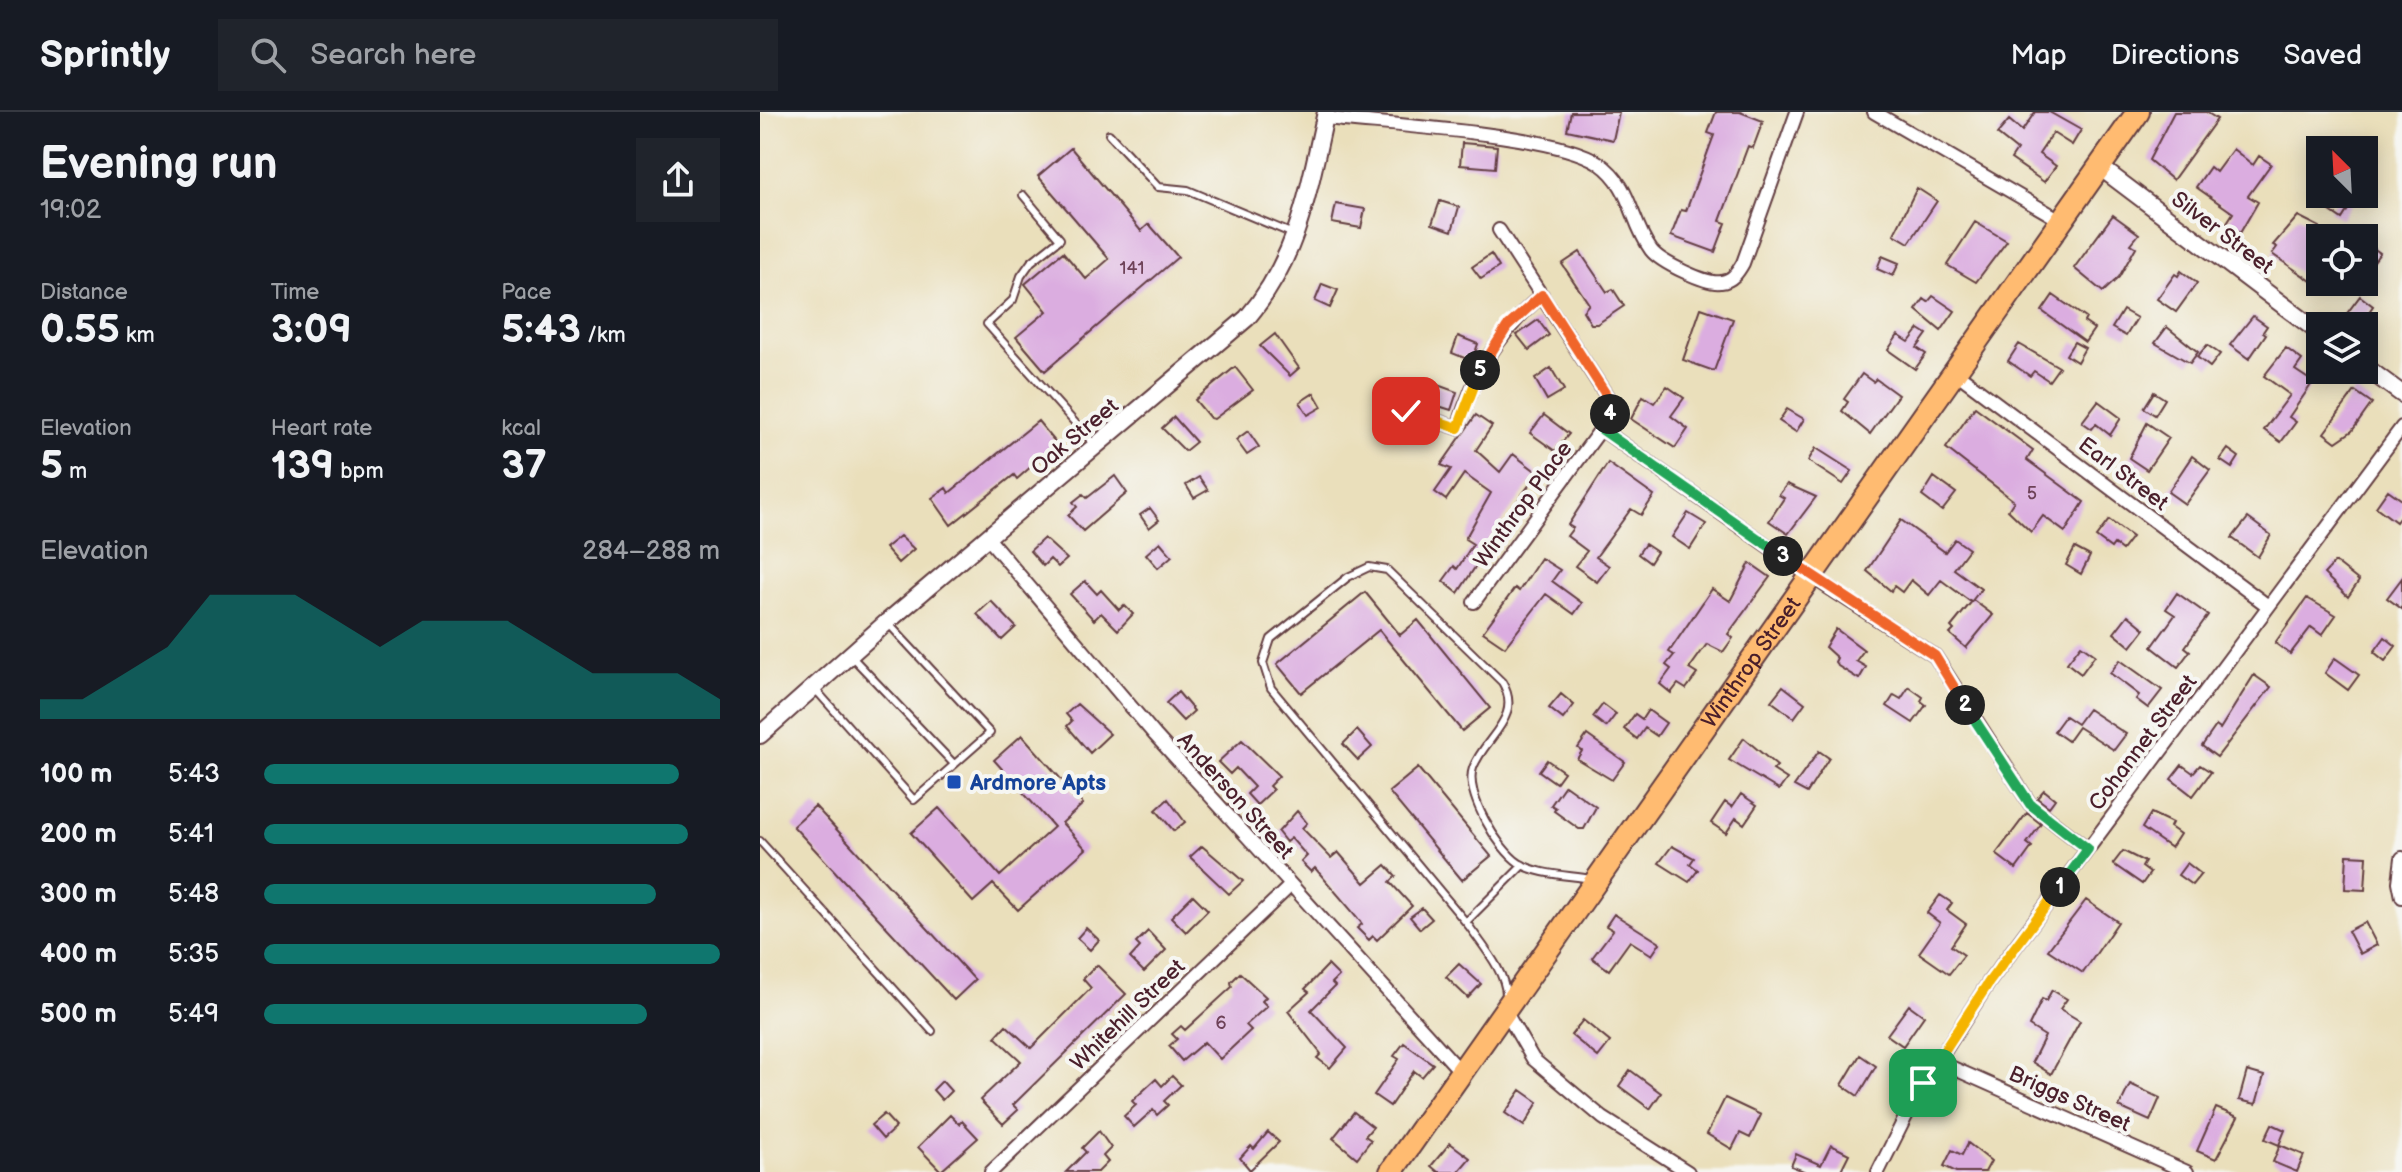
<!DOCTYPE html>
<html lang="en">
<head>
<meta charset="utf-8">
<style>
	body { margin:0; font-family:"Balsamiq Sans",sans-serif; background:#20242c; color:#f1f3f6; height:100vh; display:flex; flex-direction:column; font-size:30px; white-space:nowrap }
	* { box-sizing:border-box; margin:0 }
	p { font-size:26px; color:#9ea1a6 }
	.icon { flex:none; width:44px; height:44px; fill:none; stroke:currentColor; stroke-width:2; stroke-linecap:round; stroke-linejoin:round }
	.map { position:relative; flex:1; overflow:hidden }
	.panel { display:flex; flex-direction:column; background:#171b24; width:760px }
	.panel>* { flex:none }
	.needle { width:52px; rotate:336deg }
	.fabs { position:absolute; left:1546px; top:24px; display:grid; gap:16px }
	.fabs a { display:grid; place-items:center; width:72px; height:72px; border-radius:0px; background:#171b24; box-shadow:0 4px 20px #0003; font-size:40px }
	.pin { position:absolute; display:grid; place-items:center; width:68px; height:68px; color:#fff; margin:-34px; border-radius:16px; box-shadow:0 4px 12px #0006 }
	.km { position:absolute; width:40px; height:40px; margin:-20px; border-radius:50%; background:#222; color:#fff; font-size:22px; line-height:40px; text-align:center }
	.round { display:grid; place-items:center; flex:none; width:84px; height:84px; border-radius:0px; background:#20242c }
	.headline { display:flex; align-items:center; justify-content:space-between; height:136px; padding:0 40px }
	h1 { font-size:44px; font-weight:700; line-height:60px }
	.metrics { display:grid; grid-template-columns:repeat(3,1fr); gap:12px; height:136px; padding:8px 40px }
	.metrics div { display:grid; align-content:center }
	.metrics b { font-size:40px; font-weight:700 }
	.metrics small { font-size:22px; font-weight:400 }
	.metrics p { font-size:22px }
	.chart { height:224px; padding:16px 40px }
	.chart p { display:flex; justify-content:space-between }
	.chart svg { width:100%; height:144px; margin-top:8px; fill:#0f766e; opacity:.7 }
	ul { padding:0 40px; list-style:none; font-size:26px }
	li { display:grid; grid-template-columns:128px 96px 1fr; align-items:center; height:60px }
	li i { height:20px; border-radius:10px; background:#0f766e }
	header { display:flex; align-items:center; gap:48px; box-sizing:border-box; height:112px; padding:0 40px; background:#171b24; border-bottom:2px solid #363941 }
	header strong { font-size:38px }
	nav { display:flex; gap:44px; margin-inline-start:auto; font-size:28px }
	.search { width:560px; height:72px; background:#20242c; display:flex; align-items:center; gap:20px; box-sizing:border-box; padding:0 28px; border-radius:0px; color:#9ea1a6; font-size:30px }
	main { display:flex; flex:1; min-height:0 }
	.map>svg:first-child { display:block }
	.building { fill:#dbade0 }
	.lines { fill:none; stroke-linecap:round; stroke-linejoin:round }
	.service-casing { stroke:#623c41; stroke-width:10 }
	.minor-casing { stroke:#623c41; stroke-width:16 }
	.tertiary-casing { stroke:#623c41; stroke-width:20 }
	.trunk-casing { stroke:#623c41; stroke-width:26 }
	.service { stroke:#fff; stroke-width:6 }
	.minor { stroke:#fff; stroke-width:12 }
	.tertiary { stroke:#fff; stroke-width:16 }
	.trunk { stroke:#ffbb71; stroke-width:22 }
	.split-1-casing { stroke:#fff; stroke-width:16 }
	.split-2-casing { stroke:#fff; stroke-width:16 }
	.split-3-casing { stroke:#fff; stroke-width:16 }
	.split-4-casing { stroke:#fff; stroke-width:16 }
	.split-5-casing { stroke:#fff; stroke-width:16 }
	.split-6-casing { stroke:#fff; stroke-width:16 }
	.split-1 { stroke:#f5b400; stroke-width:10 }
	.split-2 { stroke:#22a559; stroke-width:10 }
	.split-3 { stroke:#f0652b; stroke-width:10 }
	.split-4 { stroke:#22a559; stroke-width:10 }
	.split-5 { stroke:#f0652b; stroke-width:10 }
	.split-6 { stroke:#f5b400; stroke-width:10 }
	.transit-dot { fill:#1a4fb4; stroke:#f6f6f2; stroke-width:3 }
	.labels { text-anchor:middle; stroke-width:8; stroke-linejoin:round; paint-order:stroke }
	.number-label { font-size:18px; fill:#6e4258 }
	.street-label { font-size:22px; fill:#4a1f2b; stroke:#f6f6f2 }
	.transit-label { font-size:22px; font-weight:bold; fill:#164399; stroke:#f6f6f2; text-anchor:start }
</style>
</head>
<body>
<header>
<strong>Sprintly</strong>
<div class="search"><svg class="icon" aria-label="search" viewBox="0 0 24 24"><circle cx="10" cy="10" r="6"/><path d="M15 15l6 6"/></svg>Search here</div>
<nav><a>Map</a><a>Directions</a><a>Saved</a></nav>
</header>
<main>
<section class="panel">
<div class="headline"><div><h1>Evening run</h1><p>19:02</p></div><a class="round"><svg class="icon" aria-label="share" viewBox="0 0 24 24"><path d="M12 15V3M7 8l5-5 5 5M5 13v7h14v-7"/></svg></a></div>
<div class="metrics">
<div><p>Distance</p><b>0.55<small> km</small></b></div>
<div><p>Time</p><b>3:09</b></div>
<div><p>Pace</p><b>5:43<small> /km</small></b></div>
</div>
<div class="metrics">
<div><p>Elevation</p><b>5<small> m</small></b></div>
<div><p>Heart rate</p><b>139<small> bpm</small></b></div>
<div><p>kcal</p><b>37</b></div>
</div>
<div class="chart"><p><span>Elevation</span>284–288 m</p>
<svg viewBox="0 0 160 44" preserveAspectRatio="none"><path d="M0 44V38L10 38L20 30L30 22L40 6L50 6L60 6L70 14L80 22L90 14L100 14L110 14L120 22L130 30L140 30L150 30L160 38V44z"/></svg>
</div>
<ul>
<li><b>100 m</b>5:43<i style="width:91%"></i></li>
<li><b>200 m</b>5:41<i style="width:93%"></i></li>
<li><b>300 m</b>5:48<i style="width:86%"></i></li>
<li><b>400 m</b>5:35<i style="width:100%"></i></li>
<li><b>500 m</b>5:49<i style="width:84%"></i></li>
</ul>
</section>
<div class="map">
<svg width="1642" height="1060" viewBox="0 0 1642 1060">
	<rect width="100%" height="100%" fill="#f6f6f2"/>
	<filter id="ink" filterUnits="userSpaceOnUse"><feTurbulence type="fractalNoise" baseFrequency=".0125" numOctaves="2"/><feDisplacementMap in="SourceGraphic" scale="16" xChannelSelector="R" yChannelSelector="G"/><feConvolveMatrix kernelMatrix="1 2 1 2 8 2 1 2 1" color-interpolation-filters="sRGB"/></filter>
	<filter id="wash" filterUnits="userSpaceOnUse"><feTurbulence type="fractalNoise" baseFrequency=".006" numOctaves="4" result="noise"/><feDisplacementMap in="SourceGraphic" scale="32" xChannelSelector="R" yChannelSelector="G"/><feGaussianBlur stdDeviation="1.8" result="paint"/><feColorMatrix in="noise" values="0 0 0 0 0 0 0 0 0 0 0 0 0 0 0 0 0 1.4 0 .05"/><feComposite in="paint" operator="in"/></filter>
	<g filter="url(#wash)">
		<rect width="100%" height="100%" fill="#eadfbb"/>
		<g id="blocks">
			<path class="building" d="M811 0H859L853 28 807 18Z
				M956 0H980L1003 9 993 36 988 34 960 109 966 111 955 140 911 124 921 98 926 99 954 23 948 21Z
				M1275 0H1289L1321 18 1312 33 1293 21 1279 42 1296 54 1284 70 1251 47 1257 38 1237 22 1249 8 1262 19Z
				M1414 0H1446L1457 7 1413 68 1389 48Z
				M702 31 737 34 735 56 700 53Z
				M311 36 381 119 389 112 418 145 285 259 256 225 287 199 265 172 303 140 326 167 349 147 278 64Z
				M1473 37 1493 53 1499 44 1511 52 1488 84 1498 90 1480 121 1466 112 1473 101 1436 75 1450 55 1456 60Z
				M1157 76 1177 89 1149 131 1134 122Z
				M1580 83 1592 91 1582 107 1570 99Z
				M680 89 699 95 692 119 672 112Z
				M576 92 605 97 601 116 572 111Z
				M1353 103 1379 122 1371 132 1376 135 1359 165 1343 180 1314 156Z
				M1538 104 1560 115V175L1512 142 1517 135 1513 133Z
				M1215 110 1247 129 1216 170 1187 153Z
				M1604 129 1620 141 1604 163Z
				M820 140 847 180 853 177 864 194 837 212H831L823 199 829 192 802 152Z
				M731 142 739 155 721 167 712 155Z
				M1122 144 1139 151 1133 164 1117 157Z
				M1421 159 1437 171 1416 200 1397 187 1415 162 1418 164Z
				M562 172 578 178 570 196 555 189Z
				M1293 183 1326 206 1324 210 1334 217 1325 230 1282 199Z
				M1173 184 1195 199 1181 219 1156 198 1164 187 1168 190Z
				M1600 184 1613 194 1599 214 1585 204Z
				M941 196 973 207 954 259 923 248Z
				M1363 198 1377 206 1366 224 1352 216Z
				M1493 204 1507 214 1503 220 1506 222 1489 247 1470 233Z
				M778 208 789 223 769 238 757 223Z
				M1407 215 1438 240 1430 251 1395 231Z
				M1159 217 1167 222 1157 236 1166 242 1155 257 1128 238 1138 223 1149 230Z
				M515 222 539 256 530 264 500 234Z
				M698 224 718 232 712 249 692 241Z
				M1314 230 1325 236 1317 250 1306 243Z
				M1259 232 1299 255 1289 269 1274 259 1270 264 1248 249Z
				M1447 233 1460 242 1450 255 1437 245Z
				M1526 236 1542 248 1535 258 1553 270 1529 305 1536 310 1521 330 1504 318 1530 283 1504 264Z
				M475 255 493 278 454 307 450 306 435 288Z
				M791 256 804 278 787 288 775 267Z
				M1102 262 1113 270 1116 267 1138 283 1110 322 1082 299 1088 290 1084 287Z
				M672 271 697 280 691 298 666 290Z
				M907 274 924 286 911 304 928 317 915 336 871 307 883 284 894 291Z
				M1595 279 1612 291 1592 319 1576 330 1564 321Z
				M1394 280 1405 287 1395 303 1384 296Z
				M554 281 562 295 548 303 540 290Z
				M1338 289 1361 306 1350 323 1336 312 1332 317 1322 310Z
				M1215 295 1273 338 1267 348 1324 390 1305 420 1283 404 1271 420 1248 398 1254 389 1186 336Z
				M1027 297 1044 307 1036 320 1019 309Z
				M716 303 732 314 716 338 740 360 753 342 778 361 728 429 731 431 698 481 683 469 694 454 697 457 713 432 705 427 731 381 704 362 686 388 675 380 691 357 681 353Z
				M784 303 809 322 795 339 770 321Z
				M414 305 436 330 425 339 402 316Z
				M278 309 297 332 257 367 254 363 191 413 172 386 186 376 189 381Z
				M1387 311 1409 326 1387 358 1369 346Z
				M488 319 499 335 487 343 476 328Z
				M1056 336 1092 359 1083 372 1048 349Z
				M1468 337 1479 345 1472 356 1460 348Z
				M1432 344 1450 358 1425 392 1408 380Z
				M848 351 894 384 881 403 871 397 836 445 849 454 837 470 815 454 827 439 807 424 813 416 808 413Z
				M355 364 367 381 323 419 308 403 317 395 313 390 323 382 327 386Z
				M439 365 448 378 434 386 426 373Z
				M1174 365 1196 381 1182 399 1162 384Z
				M1027 372 1056 385 1028 422 1009 409 1024 386 1019 383Z
				M1628 378 1642 388V402L1636 410 1616 395Z
				M390 396 399 408 389 416 380 403Z
				M928 401 946 412 930 437 912 425Z
				M1488 406 1511 423 1498 445 1472 426Z
				M1141 408 1185 440 1195 427 1209 437 1194 457 1221 477 1211 490 1181 468 1169 483 1151 468 1142 480 1134 474 1131 479 1107 459Z
				M1349 408 1372 425 1362 438 1354 432 1351 436 1336 425Z
				M140 424 154 437 138 451 125 436Z
				M284 426 307 447 298 455 290 447 283 454 270 439Z
				M400 430 412 444 398 456 386 442Z
				M885 432 897 440 890 451 878 442Z
				M1315 436 1330 444 1321 462 1306 453Z
				M781 446 800 458 792 469 822 491 814 502 786 482 745 535 723 520 755 476 759 479Z
				M1575 450 1599 469 1588 485 1564 462Z
				M990 451 1010 465 968 522 973 526 963 540 947 532 929 557 937 562 926 577 918 572 911 581 900 572 911 557 906 553 914 543 909 540 952 477 970 489Z
				M1642 466V497L1627 486Z
				M325 469 337 482 341 478 359 498 364 493 373 502 358 518 341 501 334 508 310 482Z
				M605 480 640 523 658 508 730 596 702 619 619 518 541 581 517 552Z
				M1417 481 1448 503 1425 535 1430 539 1418 555 1392 535 1415 503 1406 497Z
				M1547 486 1576 503 1562 523 1551 515 1530 542 1515 531Z
				M1213 488 1233 503 1206 536 1190 522 1194 518 1191 515Z
				M231 489 256 515 242 528 217 502Z
				M1368 503 1385 517 1371 535 1354 521Z
				M1076 517 1104 538 1096 549 1106 555 1099 567 1078 554 1075 550 1077 546 1065 535Z
				M1625 525 1636 534 1625 549 1614 540Z
				M1321 533 1335 543 1321 562 1307 551Z
				M1575 546 1599 563 1588 578 1565 561Z
				M1360 548 1402 578 1388 596 1376 587 1379 583 1350 561Z
				M1494 563 1511 575 1457 645 1442 634 1456 614 1460 617Z
				M1023 574 1045 591 1034 606 1011 589Z
				M1149 575 1163 585 1161 589 1166 593 1153 611 1127 594 1134 583 1141 587Z
				M418 580 434 599 423 609 406 591Z
				M801 582 814 593 803 607 789 596Z
				M317 592 350 622 330 641 307 614 312 609 306 602Z
				M843 592 856 602 846 615 833 605Z
				M1328 597 1366 622 1354 638 1318 615 1308 629 1294 619 1305 604 1317 612Z
				M888 598 906 611 897 624 885 616 877 627 864 617 875 602 882 607Z
				M597 618 612 635 598 648 583 632Z
				M262 623 323 692 302 711 326 737 258 798 233 772 213 790 151 721 179 696 240 764 294 715 234 648Z
				M827 623 865 650 852 668 817 647 822 639 818 636Z
				M984 626 1017 654 1013 658 1027 667 1019 678 969 648Z
				M482 628 519 664 509 674 513 678 497 693 487 682 494 675 476 656 470 662 458 650Z
				M1059 639 1069 646 1047 681 1034 674Z
				M787 648 804 660 796 671 779 659Z
				M1422 653 1433 661 1440 653 1451 660 1433 684 1411 667Z
				M658 656 731 744 702 768 629 680Z
				M805 673 836 695 824 717H819L794 699 796 696 791 693Z
				M1284 678 1295 687 1289 695 1277 686Z
				M981 682 997 693 984 712 976 706 966 721 951 711 965 690 972 695Z
				M408 687 425 710 414 719 396 698Z
				M55 694 215 868 194 888 33 714Z
				M537 699 547 711 542 716 571 746 578 740 605 771 626 753 636 764 630 770 652 794 617 828 613 824 609 828 597 816 602 812 597 805 555 756 551 760 541 750 547 744 531 726 526 730 518 720Z
				M1267 701 1281 712 1267 731 1272 735 1256 757 1236 742Z
				M1391 701 1412 711 1410 715 1420 722 1411 736 1382 716Z
				M442 734 483 769 469 782 430 745Z
				M912 734 934 746 930 752 938 758 929 770 899 751Z
				M1363 739 1385 750 1382 755 1390 761 1382 772 1353 752Z
				M1587 743 1607 744 1605 778 1585 777Z
				M1427 751 1441 762 1432 773 1418 763Z
				M433 783 448 798 426 820 411 805Z
				M1180 783 1192 791 1187 798 1206 812 1191 834 1204 843 1189 862 1159 841 1180 811 1167 801Z
				M1326 788 1358 810 1323 861 1288 838Z
				M662 796 672 807 660 817 650 805Z
				M854 802 900 831 892 843 870 829 849 858 832 846 853 818 846 814Z
				M1605 810 1617 833 1600 842 1588 819Z
				M326 816 339 828 330 838 317 826Z
				M388 819 406 838 384 860 370 846 380 835 376 831Z
				M699 852 721 872 708 886 686 865Z
				M337 853 366 882 253 993 258 998 243 1012 220 988 261 949 235 925 246 913 271 936 331 876 323 867Z
				M568 853 579 864 572 871 575 874 551 898 587 936 570 956 557 946 561 942 528 899 549 880 545 877Z
				M480 861 506 885 502 889 507 894 486 913 491 918 460 947 444 930 422 949 409 934 417 927 412 922 421 914 425 918 472 875 471 870Z
				M1292 878 1307 887 1300 897 1320 909 1291 962 1272 950 1285 924 1269 914 1282 887 1286 889Z
				M1149 893 1164 904 1143 934 1127 923Z
				M823 908 850 930 838 945 811 923Z
				M644 931 673 952 662 965 654 959 630 994 614 983 639 947 634 944Z
				M1100 943 1116 954 1098 984 1082 973Z
				M870 958 901 981 890 997 859 974Z
				M1487 959 1504 964 1496 992 1479 988Z
				M412 964 421 973 404 989 408 993 397 1003 393 998 374 1015 364 1004 376 993 372 989 396 967 402 974Z
				M182 969 191 979 182 988 173 978Z
				M1370 972 1400 986 1390 1009 1359 995Z
				M761 978 778 990 764 1014 745 1001Z
				M965 986 1001 1003 990 1026 980 1021 972 1037 947 1022Z
				M1456 996 1478 1005 1456 1047 1437 1039Z
				M594 1000 613 1015 605 1024 611 1028 597 1046 573 1026Z
				M124 1002 136 1015 123 1027 111 1013Z
				M190 1003 199 1012 202 1009 218 1026 181 1059 158 1035Z
				M1512 1012 1525 1018 1519 1033 1505 1027Z
				M339 1019 351 1036 343 1044 348 1050 338 1060H306L326 1040 322 1036Z
				M508 1020 519 1030 490 1058 480 1046 491 1034 494 1037Z
				M690 1031 710 1046 698 1060H678L671 1054Z
				M1208 1031 1231 1049 1225 1060H1196L1184 1054 1192 1038 1202 1043Z
				M1071 1033 1089 1042 1080 1060H1046L1031 1054 1036 1042 1061 1053Z
				M1520 1033 1544 1043 1537 1060 1513 1050Z"/>
		</g>
	</g>
	<g filter="url(#ink)">
		<use href="#blocks" fill-opacity="0" stroke="#623c41" stroke-width="2"/>
		<g class="lines">
			<g class="service-casing">
				<path id="service" d="M349 22 398 75 428 78 533 122
					M263 83 300 127 271 150 261 164 253 188 227 212 333 331
					M92 545 194 652
					M55 577 154 688 230 621 127 510
					M0 729 172 919
					M706 810 763 753
					M746 885C747 861 722 833 709 814L511 576 503 551 511 527 588 465 609 455 627 458 742 570C764 606 724 625 713 656 704 681 738 737 759 751 777 763 810 763 831 767"/>
			</g>
			<g class="minor-casing">
				<path id="minor" d="M1114 0 1302 109
					M565 6C625 13 795 21 839 51 872 74 870 109 891 138 900 150 947 173 961 170 972 169 978 160 983 151L1037 0
					M739 118 854 295 841 317 1052 465 1175 544 1270 692 1328 737
					M1195 260 1508 494
					M646 299 698 316C714 261 739 220 782 183
					M227 425 395 623 702 961
					M714 490 841 317
					M1642 746 1639 770 1642 785
					M745 899 773 947 843 1006 928 1060
					M1177 949 1427 1060
					M231 1060 531 773
					M1118 1060 1157 982 1229 870 1642 315"/>
			</g>
			<g class="tertiary-casing">
				<path id="tertiary" d="M1340 55 1560 221
					M1604 254 1642 282
					M0 623 127 510 487 206C539 145 549 75 566 0"/>
			</g>
			<g class="trunk-casing">
				<g id="trunk">
					<path id="s1" d="M631 1060 1378 0"/>
				</g>
			</g>
			<use href="#service" class="service"/>
			<use href="#minor" class="minor"/>
			<use href="#tertiary" class="tertiary"/>
			<use href="#trunk" class="trunk"/>
		</g>
	</g>
	<g class="lines" filter="url(#ink)">
		<g class="split-1-casing">
			<path id="split-1" d="M1163 971 1229 870 1300 775"/>
		</g>
		<g class="split-2-casing">
			<path id="split-2" d="M1205 593 1270 692 1328 737 1300 775"/>
		</g>
		<g class="split-3-casing">
			<path id="split-3" d="M1023 444 1175 544 1205 593"/>
		</g>
		<g class="split-4-casing">
			<path id="split-4" d="M850 302 841 317 1023 444"/>
		</g>
		<g class="split-5-casing">
			<path id="split-5" d="M720 258 747 215 782 183 854 295 850 302"/>
		</g>
		<g class="split-6-casing">
			<path id="split-6" d="M646 299 698 316 720 258"/>
		</g>
		<use href="#split-1" class="split-1"/>
		<use href="#split-2" class="split-2"/>
		<use href="#split-3" class="split-3"/>
		<use href="#split-4" class="split-4"/>
		<use href="#split-5" class="split-5"/>
		<use href="#split-6" class="split-6"/>
	</g>
	<rect class="transit-dot" x="186" y="662" width="16" height="16" rx="4"/>
	<g class="labels">
		<g class="number-label">
			<text x="372" y="162">141</text>
			<text x="1272" y="387">5</text>
			<text x="461" y="917">6</text>
		</g>
		<g class="street-label">
			<text transform="translate(1463 120) rotate(37)" y="8">Silver Street</text>
			<text transform="translate(314 324) rotate(-40)" y="8">Oak Street</text>
			<text transform="translate(1364 361) rotate(37)" y="8">Earl Street</text>
			<text transform="translate(762 392) rotate(-54)" y="8">Winthrop Place</text>
			<text dy="8" stroke="none"><textPath href="#s1" startOffset="624">Winthrop Street</textPath></text>
			<text transform="translate(1382 630) rotate(-53)" y="8">Cohannet Street</text>
			<text transform="translate(476 683) rotate(48)" y="8">Anderson Street</text>
			<text transform="translate(367 902) rotate(-44)" y="8">Whitehill Street</text>
			<text transform="translate(1310 986) rotate(24)" y="8">Briggs Street</text>
		</g>
		<g class="transit-label">
			<text x="210" y="678">Ardmore Apts</text>
		</g>
	</g>
</svg>
<div class="fabs">
<a><svg class="needle" viewBox="-14 -14 28 28"><path d="M0-13l5 13h-10z" fill="#e53935"/><path d="M0 13l5-13h-10z" fill="#9ea1a6"/></svg></a>
<a><svg class="icon" aria-label="locate" viewBox="0 0 24 24"><circle cx="12" cy="12" r="6"/><path d="M12 2v4M12 18v4M2 12h4M18 12h4"/></svg></a>
<a><svg class="icon" aria-label="layers" viewBox="0 0 24 24"><path d="M12 4l9 5-9 5-9-5zM3 14l9 5 9-5"/></svg></a>
</div>
<div class="pin" style="left:1163px;top:971px;background:#1e9e55"><svg class="icon" aria-label="arrive" viewBox="0 0 24 24"><path d="M6 21V4h12l-3 4 3 4H6"/></svg></div>
<div class="pin" style="left:646px;top:299px;background:#d93025"><svg class="icon" aria-label="check" viewBox="0 0 24 24"><path d="M5 12l5 5 9-10"/></svg></div>
<b class="km" style="left:1300px;top:775px">1</b>
<b class="km" style="left:1205px;top:593px">2</b>
<b class="km" style="left:1023px;top:444px">3</b>
<b class="km" style="left:850px;top:302px">4</b>
<b class="km" style="left:720px;top:258px">5</b>
</div>
</main>
</body>
</html>
